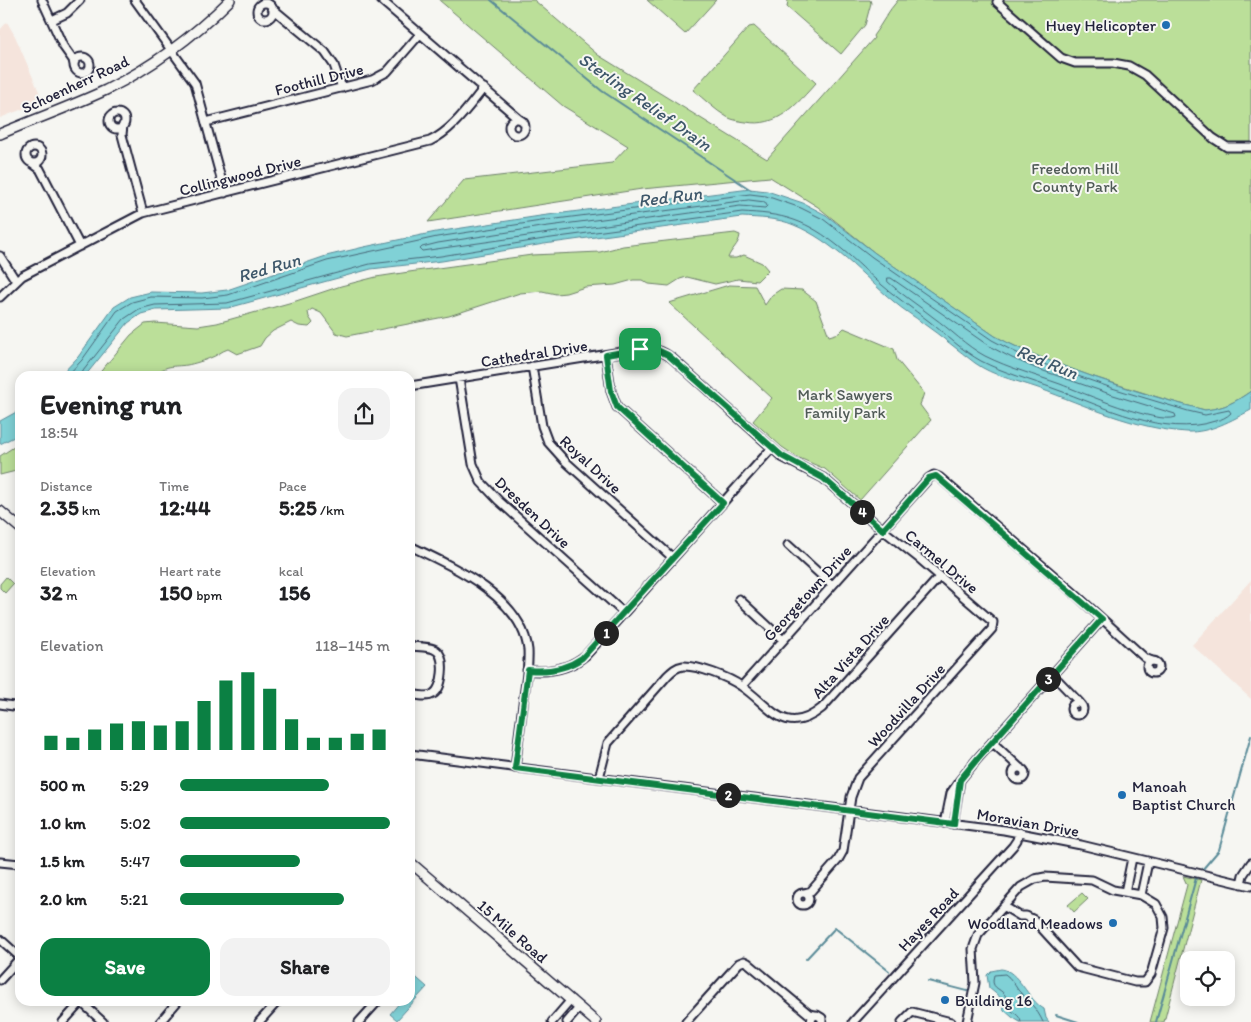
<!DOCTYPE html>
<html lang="en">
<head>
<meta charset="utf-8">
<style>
	body { margin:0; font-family:Itim,sans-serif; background:#f2f2f2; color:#202124; height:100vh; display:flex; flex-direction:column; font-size:19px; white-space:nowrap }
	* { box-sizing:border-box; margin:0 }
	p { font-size:16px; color:#757577 }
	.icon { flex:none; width:28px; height:28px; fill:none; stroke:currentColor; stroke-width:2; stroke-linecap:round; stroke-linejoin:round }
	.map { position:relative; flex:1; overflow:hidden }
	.side { position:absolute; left:15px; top:371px; width:400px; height:635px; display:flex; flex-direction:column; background:#fff; border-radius:15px; box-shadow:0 2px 12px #0003 }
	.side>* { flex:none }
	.controls { position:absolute; left:1180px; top:951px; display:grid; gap:10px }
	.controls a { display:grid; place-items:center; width:55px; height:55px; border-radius:10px; background:#fff; box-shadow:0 2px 12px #0003; font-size:25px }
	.pin { position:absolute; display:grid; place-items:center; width:42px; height:42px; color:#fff; margin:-21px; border-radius:10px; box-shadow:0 2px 8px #0006 }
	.km { position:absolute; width:25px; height:25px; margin:-12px; border-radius:50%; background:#222; color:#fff; font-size:14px; line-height:25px; text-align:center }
	.round { display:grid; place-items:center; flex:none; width:52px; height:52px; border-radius:15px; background:#f2f2f2 }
	.head { display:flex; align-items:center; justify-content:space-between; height:85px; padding:0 25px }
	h1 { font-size:28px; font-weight:700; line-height:38px }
	.stats { display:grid; grid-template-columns:repeat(3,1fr); gap:8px; height:85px; padding:5px 25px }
	.stats div { display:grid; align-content:center }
	.stats b { font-size:21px; font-weight:700 }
	.stats small { font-size:14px; font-weight:400 }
	.stats p { font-size:14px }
	.chart { height:140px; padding:10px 25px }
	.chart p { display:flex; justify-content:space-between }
	.chart svg { width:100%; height:90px; margin-top:5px; stroke:#0b8043; stroke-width:6 }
	.primary-button { display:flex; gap:10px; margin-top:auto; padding:10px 25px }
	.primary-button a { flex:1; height:58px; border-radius:15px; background:#0b8043; color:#fff; font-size:20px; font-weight:700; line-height:58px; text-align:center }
	.primary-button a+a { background:#f2f2f2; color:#202124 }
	ul { padding:0 25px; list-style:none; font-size:16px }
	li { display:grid; grid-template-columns:80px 60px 1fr; align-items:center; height:38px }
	li i { height:12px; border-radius:6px; background:#0b8043 }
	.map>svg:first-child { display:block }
	.built { fill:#f5e4dc }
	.green { fill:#bbdf99; stroke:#6e806a }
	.water { fill:#80d1d6; stroke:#5a8b98 }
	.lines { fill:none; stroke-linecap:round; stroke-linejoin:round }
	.shore { stroke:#486879; stroke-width:1 }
	.stream { stroke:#5a8b98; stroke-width:2 }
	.minor-casing { stroke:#22223b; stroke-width:11 }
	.major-casing { stroke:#22223b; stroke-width:12 }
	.minor { stroke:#f6f6f2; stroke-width:7 }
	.major { stroke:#f6f6f2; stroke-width:9 }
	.route-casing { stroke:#fff; stroke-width:10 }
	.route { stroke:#0b8043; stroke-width:6 }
	.poi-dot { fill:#1f6fb2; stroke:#f6f6f2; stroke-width:2 }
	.labels { text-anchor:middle; stroke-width:4; stroke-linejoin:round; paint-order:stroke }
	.poi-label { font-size:16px; fill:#22223b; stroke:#f6f6f2; text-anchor:end }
	.street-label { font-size:16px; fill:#22223b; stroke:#f6f6f2 }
	.park-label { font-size:16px; fill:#505b57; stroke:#f6f6f2 }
	.water-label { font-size:18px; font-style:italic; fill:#3e576a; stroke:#f6f6f2 }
</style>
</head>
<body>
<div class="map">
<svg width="1251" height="1022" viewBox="0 0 1251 1022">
	<rect width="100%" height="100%" fill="#f6f6f2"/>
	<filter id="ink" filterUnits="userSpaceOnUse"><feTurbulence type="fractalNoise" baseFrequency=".02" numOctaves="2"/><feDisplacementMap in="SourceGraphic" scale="10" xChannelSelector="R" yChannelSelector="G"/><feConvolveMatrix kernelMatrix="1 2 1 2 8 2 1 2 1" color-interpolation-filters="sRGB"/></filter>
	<g filter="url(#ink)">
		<path class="built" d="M7 22 15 36 43 101 0 118V30Z
			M1251 580V699L1192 645Z"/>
		<path class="green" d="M439 0H534L598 55 767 159 874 38 873 36C882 24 888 11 898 0H1251V391C1235 402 1225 408 1205 410 1167 401 1129 388 1091 376 1058 364 1026 353 995 336L875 253 818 207 770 177 642 189 428 222 464 180 612 163 628 146 563 106Z
			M647 0H716L685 34Z
			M788 0H870L871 3 865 25 841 54 787 7Z
			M754 26 816 83C797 104 778 128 746 122 739 121 732 120 727 117 715 110 704 99 693 90L749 27Z
			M735 233 740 235C739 245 731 249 728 258H736L744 255 762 263 768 270 757 281 738 279 715 284 687 277 680 279 669 286 649 284 642 280H633L615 285 585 287 566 293 556 294 542 291 520 293 449 316 347 336 336 333 321 313 312 309 308 312 309 317 313 323 309 327 299 326 291 322 273 331 265 338 260 346 237 354 228 349C221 351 217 356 210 358 206 360 193 364 187 365 173 367 166 364 154 376H97L131 335 145 324 155 323 198 326 217 323 296 301 341 286 376 277 409 272 532 255 600 252 623 246Z
			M729 285 755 286 765 305 772 295 781 289 802 290 816 301 829 336 839 333 844 328 894 349 897 360 924 393 920 405 931 420 860 500 825 469 797 457 782 447 753 421 772 398 669 303Z
			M20 443V470L0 475V456Z
			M6 577 13 584 5 593 0 588V584Z
			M1183 876 1201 880 1164 1022H1150L1187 885Z
			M1082 893 1088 899 1074 912 1068 905Z"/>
		<path class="water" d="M750 189 767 191 803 203 826 215 875 253 995 336C1026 353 1058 364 1091 376 1129 389 1167 401 1205 410 1225 408 1235 402 1251 391V410C1232 420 1210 433 1187 432 1135 429 1087 406 1038 388 1018 381 993 376 975 363 958 350 941 336 924 324 914 316 903 310 893 301 862 275 833 241 794 225 778 218 759 218 742 217L544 244 442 261 371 269 228 308 156 310 141 314 128 323 85 376H60L78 357 114 307 130 297 151 292 202 293 227 290 326 256 364 247 436 232 540 216Z
			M20 410V434L0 444V421Z
			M1001 969C1018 970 1028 1000 1044 1009L1046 1018 1049 1022H1020L1012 1017 1004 1010 1001 998 989 988 987 975 991 971Z
			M410 972 427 987 397 1020 390 1014 401 1001H410V992L414 987 410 984Z"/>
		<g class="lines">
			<path class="shore" d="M749 200 765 202 767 206 765 208 740 206 422 251 420 249 422 247 438 243 541 227Z
				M888 278H891L989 346 1012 358 1035 368 1110 394 1175 414 1176 417C1157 425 1081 392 1060 384 1035 375 1009 368 985 356 966 346 950 329 933 317 918 305 902 295 888 282Z
				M67 376 82 360 117 311 132 302 151 297 202 298 228 295 327 261 437 237 541 221 750 194 766 196 801 208 823 219 872 257 992 340 1015 352 1038 362 1112 388 1188 411 1205 415 1229 410 1231 413C1227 417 1221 420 1215 421 1164 438 1103 406 1055 389 1031 380 1004 373 981 361 963 351 946 335 930 322 912 308 893 295 876 280 852 258 826 231 794 220 777 214 760 213 742 212L544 239 441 256 370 264 227 303 155 305 139 309 124 319 83 371 82 376
				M1021 1022C1020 1014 1012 1013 1008 1007 1006 1004 1007 999 1005 995 999 987 990 989 994 975L1005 974C1011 978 1014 984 1018 990 1029 1002 1036 1007 1043 1022"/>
			<path class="stream" d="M491 0 602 91 751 190
				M1202 870 1219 850 1251 736
				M806 959 835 928 889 971
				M928 981 967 991
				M1056 1015 1078 1022
				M1156 1022 1196 878"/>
			<g class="minor-casing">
				<path id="minor" d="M42 0 63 46 73 60 74 65
					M135 0 195 83 225 193
					M381 0 519 119
					M999 0 997 2 1061 58 1075 63H1113L1129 66 1145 75 1213 138 1227 147H1251
					M257 11a8 8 0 1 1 16 0a8 8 0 1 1-16 0Z
					M272 8 325 52 334 65 342 88
					M52 20 67 13 80 0
					M74 65a8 8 0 1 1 16 0a8 8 0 1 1-16 0Z
					M109 121a8 8 0 1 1 16 0a8 8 0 1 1-16 0Z
					M509 127a8 8 0 1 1 16 0a8 8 0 1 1-16 0Z
					M206 122 372 80 387 72 420 34
					M123 125 122 135 143 213
					M26 155a8 8 0 1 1 16 0a8 8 0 1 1-16 0Z
					M32 163 40 169 80 246
					M0 256 16 281
					M0 297 22 276 143 213 430 141C453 130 468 107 484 88
					M606 355 611 391 617 407 723 503
					M532 366 542 426 548 442 565 461 673 558
					M459 378 473 464 481 482 499 501 624 613
					M410 386 640 349C653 348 662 350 673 359L782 457 823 478 883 530 921 560 993 622 992 629 858 778 851 797 843 851 838 860 811 891 804 893
					M788 545 832 585
					M410 546C452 566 522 597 528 650 529 665 526 681 524 696 521 720 518 744 515 768
					M739 599 783 640
					M410 646C418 647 431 646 437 651 446 658 443 689 433 694 427 698 417 695 410 694
					M1147 667a6 6 0 1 1 12 0a6 6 0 1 1-12 0Z
					M527 670C549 673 569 669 586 655L772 448
					M1053 675 1080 703
					M742 686 929 478 934 475 939 477 1075 594 1145 658 1152 661
					M1071 709a6 6 0 1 1 12 0a6 6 0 1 1-12 0Z
					M0 704 20 707
					M992 742 1020 768
					M410 754 1004 830 1081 845 1251 886
					M1013 774a6 6 0 1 1 12 0a6 6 0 1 1-12 0Z
					M599 778 608 743 667 676C672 671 676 667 683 666 697 665 730 678 741 686 770 705 784 739 822 708L940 576
					M960 780 978 758 1102 619
					M945 823 951 793 960 780 953 824
					M0 862 20 864
					M1241 884 1243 875 1251 863
					M1125 892 1132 858
					M797 899a6 6 0 1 1 12 0a6 6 0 1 1-12 0Z
					M1141 895 1148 862
					M0 939 20 957
					M0 980 20 958
					M80 1001 103 1022
					M63 1022 82 1001
					M160 1022 178 1001
					M259 1022 278 1001
					M359 1022 378 1001
					M552 1022 571 1000
					M567 1022 579 1008
					M686 1022 739 963 744 961 748 963 809 1014 815 1015
					M811 1022 812 1017 817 1015 822 1018V1022
					M853 1022 1013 846 1017 840 1019 832
					M902 1022 912 1012 951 1022
					M967 1022 975 983 973 949 978 935 1021 887 1035 879 1045 877 1092 880 1113 890 1141 895 1156 904 1163 917 1164 928 1151 974 1145 982H1135L1077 967 1034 920 1026 916H1020L1005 907"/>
			</g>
			<g class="major-casing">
				<path id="major" d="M0 134C35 119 72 106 106 90 152 67 194 36 230 0
					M0 511 20 528
					M410 862 596 1022"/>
			</g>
			<use href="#minor" class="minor"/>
			<use href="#major" class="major"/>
		</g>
	</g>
	<g class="lines" filter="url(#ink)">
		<g class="route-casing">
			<path id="route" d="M640 349H655L668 355 782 456 823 478 883 530 929 478 936 476 1102 619 978 758 960 780 954 824 515 768 528 670C547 672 565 670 582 658L723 503 617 407 611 391 606 355Z"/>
		</g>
		<use href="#route" class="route"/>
	</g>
	<g class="poi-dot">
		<circle cx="1166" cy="25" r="5"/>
		<circle cx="1122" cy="795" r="5"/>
		<circle cx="1113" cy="923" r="5"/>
		<circle cx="945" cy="1000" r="5"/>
	</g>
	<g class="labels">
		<g class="poi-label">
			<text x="1156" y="31">Huey Helicopter</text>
			<text x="1132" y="792" text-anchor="start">Manoah<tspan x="1132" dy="18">Baptist Church</tspan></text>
			<text x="1103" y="929">Woodland Meadows</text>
			<text x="955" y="1006" text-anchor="start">Building 16</text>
		</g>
		<g class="street-label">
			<text transform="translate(319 79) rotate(-14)" y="6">Foothill Drive</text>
			<text transform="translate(75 84) rotate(-25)" y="6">Schoenherr Road</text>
			<text transform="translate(240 175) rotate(-14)" y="6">Collingwood Drive</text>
			<text transform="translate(534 353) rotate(-9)" y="6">Cathedral Drive</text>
			<text transform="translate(591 464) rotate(43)" y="6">Royal Drive</text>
			<text transform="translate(533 512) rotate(43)" y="6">Dresden Drive</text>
			<text transform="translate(942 561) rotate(40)" y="6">Carmel Drive</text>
			<text transform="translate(807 593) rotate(-48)" y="6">Georgetown Drive</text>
			<text transform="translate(850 656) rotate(-48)" y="6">Alta Vista Drive</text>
			<text transform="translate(906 705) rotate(-48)" y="6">Woodvilla Drive</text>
			<text transform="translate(1028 822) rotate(10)" y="6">Moravian Drive</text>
			<text transform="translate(928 919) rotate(-47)" y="6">Hayes Road</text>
			<text transform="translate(513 931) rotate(41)" y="6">15 Mile Road</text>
		</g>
		<g class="park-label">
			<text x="1075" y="174">Freedom Hill<tspan x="1075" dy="18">County Park</tspan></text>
			<text x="845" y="400">Mark Sawyers<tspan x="845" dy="18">Family Park</tspan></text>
		</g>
		<g class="water-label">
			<text transform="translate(645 102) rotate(35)" y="6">Sterling Relief Drain</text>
			<text transform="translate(670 197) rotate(-7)" y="6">Red Run</text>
			<text transform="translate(269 268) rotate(-16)" y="6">Red Run</text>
			<text transform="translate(1047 362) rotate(22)" y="6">Red Run</text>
		</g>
	</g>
</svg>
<div class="controls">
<a><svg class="icon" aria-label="locate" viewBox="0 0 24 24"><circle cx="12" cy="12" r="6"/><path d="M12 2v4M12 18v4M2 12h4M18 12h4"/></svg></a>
</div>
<div class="pin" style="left:640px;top:349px;background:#1e9e55"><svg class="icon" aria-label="arrive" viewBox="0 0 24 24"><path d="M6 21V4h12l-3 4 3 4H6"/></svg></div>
<b class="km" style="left:606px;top:633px">1</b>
<b class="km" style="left:728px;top:795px">2</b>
<b class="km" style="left:1048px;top:679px">3</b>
<b class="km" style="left:862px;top:512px">4</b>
<section class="side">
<div class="head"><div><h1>Evening run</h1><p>18:54</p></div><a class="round"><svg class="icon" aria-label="share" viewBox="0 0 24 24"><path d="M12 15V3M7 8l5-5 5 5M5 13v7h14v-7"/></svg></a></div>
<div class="stats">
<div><p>Distance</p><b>2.35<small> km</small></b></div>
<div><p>Time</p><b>12:44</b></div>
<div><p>Pace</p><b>5:25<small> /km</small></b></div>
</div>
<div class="stats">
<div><p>Elevation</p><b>32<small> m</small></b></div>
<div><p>Heart rate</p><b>150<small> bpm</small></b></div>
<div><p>kcal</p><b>156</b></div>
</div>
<div class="chart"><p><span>Elevation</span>118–145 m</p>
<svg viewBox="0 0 160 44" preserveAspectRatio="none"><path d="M5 44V37M15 44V38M25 44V34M35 44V31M45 44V30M55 44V32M65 44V30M75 44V20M85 44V10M95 44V6M105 44V14M115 44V29M125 44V38M135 44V38M145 44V36M155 44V34"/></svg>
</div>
<ul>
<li><b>500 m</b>5:29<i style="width:71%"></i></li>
<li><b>1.0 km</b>5:02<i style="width:100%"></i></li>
<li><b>1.5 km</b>5:47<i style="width:57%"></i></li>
<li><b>2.0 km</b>5:21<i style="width:78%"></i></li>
</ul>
<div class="primary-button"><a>Save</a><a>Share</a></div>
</section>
</div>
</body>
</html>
